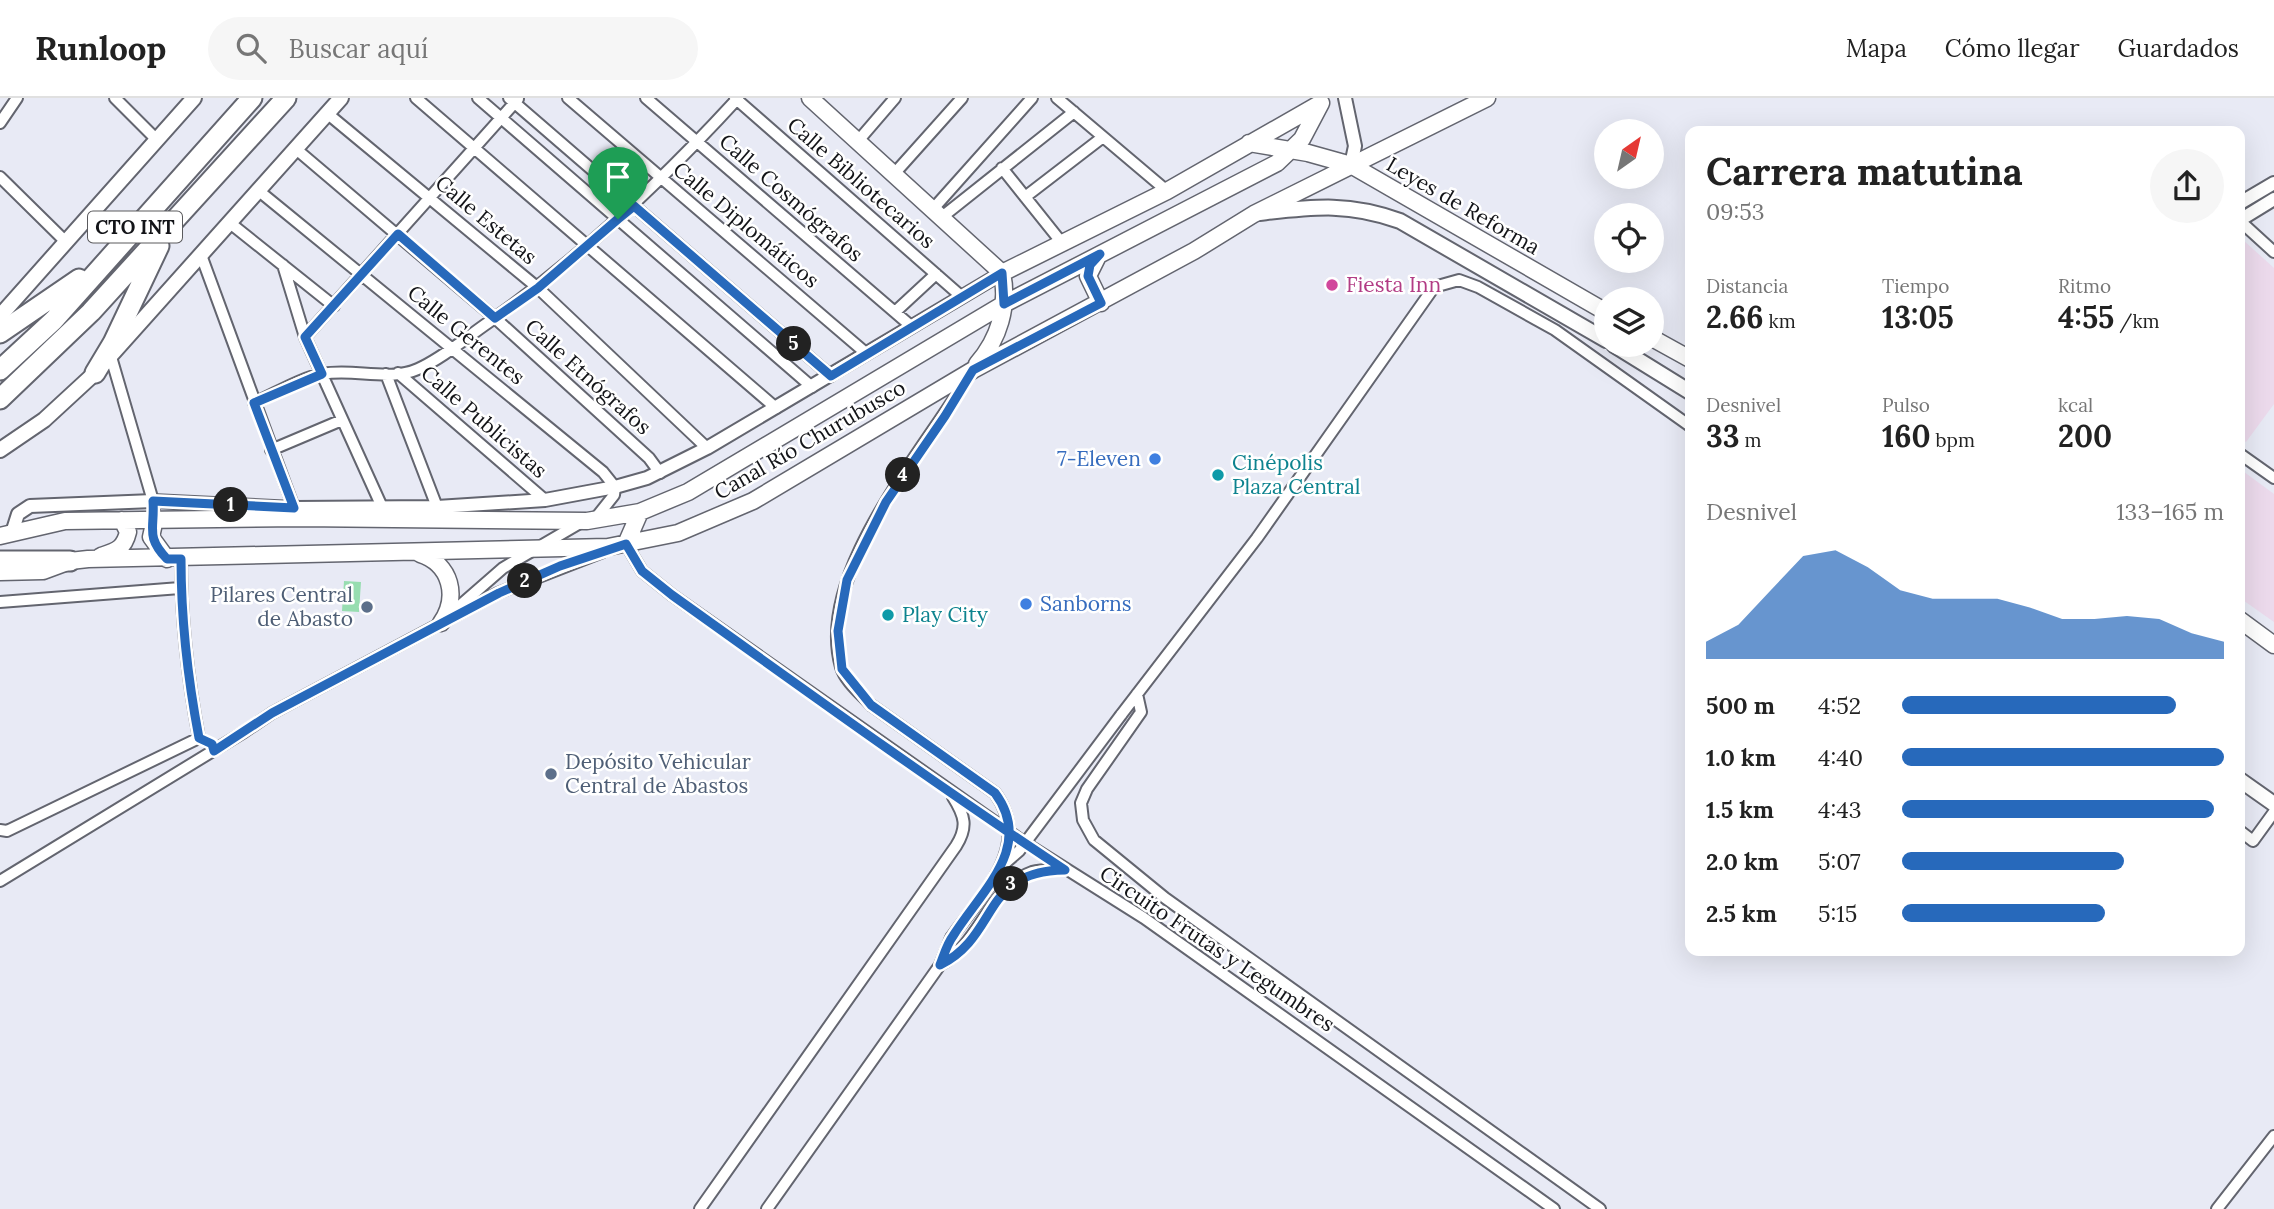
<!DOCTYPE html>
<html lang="es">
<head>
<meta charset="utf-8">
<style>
	body { margin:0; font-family:Lora,serif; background:#f6f6f6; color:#222; height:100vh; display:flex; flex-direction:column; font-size:26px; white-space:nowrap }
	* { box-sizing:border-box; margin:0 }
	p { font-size:23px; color:#767676 }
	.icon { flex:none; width:38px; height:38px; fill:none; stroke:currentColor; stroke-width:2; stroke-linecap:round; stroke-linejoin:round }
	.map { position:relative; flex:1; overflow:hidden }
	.sheet { position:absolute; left:1685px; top:28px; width:560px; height:830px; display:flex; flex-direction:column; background:#fff; border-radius:14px; box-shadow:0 7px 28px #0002 }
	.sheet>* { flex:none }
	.needle { width:46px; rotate:34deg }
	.tools { position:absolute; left:1594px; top:21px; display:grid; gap:14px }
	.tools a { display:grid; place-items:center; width:70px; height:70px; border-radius:50%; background:#fff; box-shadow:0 7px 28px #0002; font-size:35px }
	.pin { position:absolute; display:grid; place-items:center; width:60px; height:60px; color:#fff; margin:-72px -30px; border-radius:50% 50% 50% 0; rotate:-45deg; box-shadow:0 0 7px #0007 }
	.pin .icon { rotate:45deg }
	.km { position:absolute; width:35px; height:35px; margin:-18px; border-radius:50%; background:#222; color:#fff; font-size:19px; line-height:35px; text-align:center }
	.round { display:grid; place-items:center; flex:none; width:74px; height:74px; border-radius:37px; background:#f6f6f6 }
	.overview { display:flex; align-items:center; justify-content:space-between; height:119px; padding:0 21px }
	h1 { font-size:38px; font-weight:800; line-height:52px }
	.stats { display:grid; grid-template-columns:repeat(3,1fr); gap:10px; height:119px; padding:7px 21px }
	.stats div { display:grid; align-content:center }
	.stats b { font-size:30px; font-weight:800 }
	.stats small { font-size:19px; font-weight:400 }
	.stats p { font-size:19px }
	.chart { height:196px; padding:14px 21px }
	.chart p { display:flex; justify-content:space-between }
	.chart svg { width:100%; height:126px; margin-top:7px; fill:#2769bb; opacity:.7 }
	ul { padding:0 21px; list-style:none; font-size:23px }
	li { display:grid; grid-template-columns:112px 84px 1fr; align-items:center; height:52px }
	li i { height:18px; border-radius:9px; background:#2769bb }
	header { display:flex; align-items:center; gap:42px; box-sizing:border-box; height:98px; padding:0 35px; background:#fff; border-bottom:2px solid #e0e0e0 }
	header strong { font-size:33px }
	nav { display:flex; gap:38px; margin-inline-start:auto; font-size:24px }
	.search { width:490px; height:63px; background:#f6f6f6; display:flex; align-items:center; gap:18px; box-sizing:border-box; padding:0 24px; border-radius:38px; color:#767676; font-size:26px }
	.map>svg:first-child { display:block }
	.industrial { fill:#ecdaec }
	.green { fill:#97ddb0 }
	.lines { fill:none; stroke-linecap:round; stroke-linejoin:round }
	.minor-casing { stroke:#63656f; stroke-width:14 }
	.tertiary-casing { stroke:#63656f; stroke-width:16 }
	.secondary-casing { stroke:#63656f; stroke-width:18 }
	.primary-casing { stroke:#63656f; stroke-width:19 }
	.motorway-casing { stroke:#63656f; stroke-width:23 }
	.minor { stroke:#fff; stroke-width:10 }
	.tertiary { stroke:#fff; stroke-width:12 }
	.secondary { stroke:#fff; stroke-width:14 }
	.primary { stroke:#fff; stroke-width:16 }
	.motorway { stroke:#fff; stroke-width:19 }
	.minor-bridge-casing { stroke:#63656f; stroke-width:14; stroke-linecap:butt }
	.minor-bridge { stroke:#fff; stroke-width:10 }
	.route-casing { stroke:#fff; stroke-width:14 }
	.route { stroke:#2769bb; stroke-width:9 }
	.hotel-dot { fill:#d1479c; stroke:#fff; stroke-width:2.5 }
	.shop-dot { fill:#3f7fe0; stroke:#fff; stroke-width:2.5 }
	.culture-dot { fill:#0f9aa8; stroke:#fff; stroke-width:2.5 }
	.service-dot { fill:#5c6f8a; stroke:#fff; stroke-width:2.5 }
	.labels { text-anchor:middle; stroke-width:5; stroke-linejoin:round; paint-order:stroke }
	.shield { fill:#fff; stroke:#5a5a5d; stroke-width:2 }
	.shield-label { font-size:19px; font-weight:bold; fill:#131418 }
	.street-label { font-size:21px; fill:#131418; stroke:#fff }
	.hotel-label { font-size:21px; fill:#b23c85; stroke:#fff; text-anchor:start }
	.shop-label { font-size:21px; fill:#366cbe; stroke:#fff; text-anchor:end }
	.culture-label { font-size:21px; fill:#0d838f; stroke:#fff; text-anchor:start }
	.service-label { font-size:21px; fill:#4e5e75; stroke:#fff; text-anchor:end }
</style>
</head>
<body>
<header>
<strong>Runloop</strong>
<div class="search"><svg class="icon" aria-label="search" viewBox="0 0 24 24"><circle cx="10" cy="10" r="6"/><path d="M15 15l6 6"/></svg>Buscar aquí</div>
<nav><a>Mapa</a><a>Cómo llegar</a><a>Guardados</a></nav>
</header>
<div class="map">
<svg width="2274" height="1111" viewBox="0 0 2274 1111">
	<rect width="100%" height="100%" fill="#e8eaf5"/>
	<path class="industrial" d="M2243 142 2274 170V306L2246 344 2240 340V144Z
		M2240 371 2274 396V524L2240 500Z"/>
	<path class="green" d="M344 483 361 484 359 514 342 513Z"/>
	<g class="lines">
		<g class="minor-casing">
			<path id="minor" d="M115 0 157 42
				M416 0 776 310
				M478 0 812 289
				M509 0 831 278
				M568 0 867 256
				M646 0 911 228
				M735 0 962 199
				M1057 0 1167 93
				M328 16 538 190 707 350
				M0 25 17 0
				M858 43 895 0
				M296 51 495 220 649 360 660 375
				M1002 70 1062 145
				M894 76 962 0
				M0 79 66 144
				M259 93 603 374 615 389 614 397 595 421
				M1025 99 1103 39
				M933 111 1032 0
				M942 119 1074 14
				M2240 123 2274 154
				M230 125 334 208
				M201 157 294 410
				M283 167 305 239 382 409
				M895 214 936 176
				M305 239 518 1
				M111 259 153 403 155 421
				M398 275 545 402
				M386 276 437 409
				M254 305C275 296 300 280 323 276 353 270 389 284 418 271 443 260 467 239 489 224 582 159 662 83 738 0
				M271 352 342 322
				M2240 356 2274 380
				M622 448 626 446 642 473 672 497 1025 745 1144 820 1554 1111
				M181 461C181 521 188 582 199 640
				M0 504 180 490
				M448 518 503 470 580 425
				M1137 596 1141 614 1087 691 1081 705 1083 722 1094 742 1165 800 1600 1111
				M871 607C861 596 845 583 841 569 814 475 926 351 971 274
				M1121 617 1257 440 1434 189 1459 182 1478 189 1555 232 1690 328
				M0 732 7 733 199 640
				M2240 733 2253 743 2274 714
				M0 783 244 634 272 615 498 495 603 454
				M940 867C980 847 989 789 1032 774 1042 771 1054 772 1065 772
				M700 1111 956 748C968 729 965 718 953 699
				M767 1111 940 867 951 840
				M2217 1111 2274 1038"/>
		</g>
		<g class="tertiary-casing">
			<path id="tertiary" d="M1345 0 1355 48 1351 67
				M2240 105 2274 85
				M2240 122 2274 101
				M12 435 18 416 30 408 153 403 294 410 437 409 545 402 615 389 647 380 707 350 1002 175"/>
		</g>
		<g class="secondary-casing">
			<path id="secondary" d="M1259 115C1313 109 1348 104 1400 123L1606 242
				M0 218 194 0
				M1614 247 1690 294
				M0 352 44 322 95 275 341 0
				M2240 682 2274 706"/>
		</g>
		<g class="primary-casing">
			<path id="primary" d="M810 0 1002 175C1009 208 999 241 977 266
				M1249 45 1308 55 1351 67 1606 214
				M1098 158 1088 178 1101 205
				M1002 175 1167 93 1321 5
				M1652 240 1690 261
				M155 421 151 439 167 461
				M0 438 65 423 301 420 587 423 640 414 688 394 1004 206 1277 65 1302 41 1321 5
				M626 446 640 414
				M420 456C451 466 459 499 441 525
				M101 458C116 453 124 451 128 434L122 422
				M0 474 43 473 70 463 88 461 608 449 678 435 753 403 973 272 1194 153 1254 116 1487 0
				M2240 522 2274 547"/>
		</g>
		<g class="motorway-casing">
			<path id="motorway" d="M0 235 79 181
				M0 272 54 222 252 0
				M95 275 113 245 159 148
				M0 301 91 214 286 0
				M0 463H70"/>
		</g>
		<use href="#minor" class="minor"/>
		<use href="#tertiary" class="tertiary"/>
		<use href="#secondary" class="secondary"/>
		<use href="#primary" class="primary"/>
		<use href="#motorway" class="motorway"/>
		<g class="minor-bridge-casing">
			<path id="minor-bridge" d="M871 607 995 695C1034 748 981 797 951 840
				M1004 766 1019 753 1121 617"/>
		</g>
		<use href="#minor-bridge" class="minor-bridge"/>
	</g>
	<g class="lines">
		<g class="route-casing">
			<path id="route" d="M618 121 538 190 495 220 398 136 305 239 322 276 254 305 294 410 153 403C155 431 145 438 167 461H181C181 521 188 582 199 640L212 646 214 653 272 615 499 495 560 468 626 446 642 473 672 497C802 590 932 684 1065 772 980 773 1000 837 940 867 944 857 947 846 953 838 981 793 1035 749 995 695L871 607 842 571 838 533 847 482 886 404 945 318 973 272 1101 205 1088 178 1090 167 1100 156 1004 206 1002 175 831 278 634 108 618 121"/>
		</g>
		<use href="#route" class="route"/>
	</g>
	<circle class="hotel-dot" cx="1332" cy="187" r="7"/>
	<g class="shop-dot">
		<circle cx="1155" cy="361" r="7"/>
		<circle cx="1026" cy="506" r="7"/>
	</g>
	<g class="culture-dot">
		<circle cx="1218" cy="377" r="7"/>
		<circle cx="888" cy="517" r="7"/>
	</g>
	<g class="service-dot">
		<circle cx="367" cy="509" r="7"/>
		<circle cx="551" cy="676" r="7"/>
	</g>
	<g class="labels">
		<rect class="shield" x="88" y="113.5" width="94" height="31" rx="5"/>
		<g class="shield-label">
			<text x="135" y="136">CTO INT</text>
		</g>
		<g class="street-label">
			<text transform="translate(861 85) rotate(41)" y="7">Calle Bibliotecarios</text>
			<text transform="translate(791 100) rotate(41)" y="7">Calle Cosmógrafos</text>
			<text transform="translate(1463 108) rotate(30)" y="7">Leyes de Reforma</text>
			<text transform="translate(486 122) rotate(40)" y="7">Calle Estetas</text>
			<text transform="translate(746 127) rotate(40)" y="7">Calle Diplomáticos</text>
			<text transform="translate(466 237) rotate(39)" y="7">Calle Gerentes</text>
			<text transform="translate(588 279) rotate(42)" y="7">Calle Etnógrafos</text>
			<text transform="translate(484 324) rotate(41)" y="7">Calle Publicistas</text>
			<text transform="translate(810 342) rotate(-30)" y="7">Canal Río Churubusco</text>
			<text transform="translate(1217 851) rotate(34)" y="7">Circuito Frutas y Legumbres</text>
		</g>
		<g class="hotel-label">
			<text x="1346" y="194">Fiesta Inn</text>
		</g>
		<g class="shop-label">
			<text x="1141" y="368">7-Eleven</text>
			<text x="1040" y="513" text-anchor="start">Sanborns</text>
		</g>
		<g class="culture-label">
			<text x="1232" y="372">Cinépolis<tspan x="1232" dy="24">Plaza Central</tspan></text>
			<text x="902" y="524">Play City</text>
		</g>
		<g class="service-label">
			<text x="353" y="504">Pilares Central<tspan x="353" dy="24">de Abasto</tspan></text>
			<text x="565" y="671" text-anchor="start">Depósito Vehicular<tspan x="565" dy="24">Central de Abastos</tspan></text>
		</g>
	</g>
</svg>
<div class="tools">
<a><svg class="needle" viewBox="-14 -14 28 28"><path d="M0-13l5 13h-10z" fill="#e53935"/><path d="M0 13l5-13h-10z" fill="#767676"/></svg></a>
<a><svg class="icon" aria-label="locate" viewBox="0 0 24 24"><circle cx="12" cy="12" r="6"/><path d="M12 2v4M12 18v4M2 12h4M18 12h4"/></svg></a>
<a><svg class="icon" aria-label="layers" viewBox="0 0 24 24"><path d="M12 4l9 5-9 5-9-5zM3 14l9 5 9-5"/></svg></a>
</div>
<div class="pin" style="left:618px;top:121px;background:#1e9e55"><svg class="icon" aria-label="arrive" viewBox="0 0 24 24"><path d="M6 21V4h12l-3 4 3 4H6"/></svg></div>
<b class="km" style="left:231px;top:407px">1</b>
<b class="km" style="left:525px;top:483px">2</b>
<b class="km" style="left:1011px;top:786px">3</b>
<b class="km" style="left:903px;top:377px">4</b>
<b class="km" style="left:794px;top:246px">5</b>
<section class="sheet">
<div class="overview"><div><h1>Carrera matutina</h1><p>09:53</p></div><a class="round"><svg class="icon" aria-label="share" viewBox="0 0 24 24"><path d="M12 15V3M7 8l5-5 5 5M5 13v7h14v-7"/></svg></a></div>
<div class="stats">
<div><p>Distancia</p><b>2.66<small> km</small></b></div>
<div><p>Tiempo</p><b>13:05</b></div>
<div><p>Ritmo</p><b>4:55<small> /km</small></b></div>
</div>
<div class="stats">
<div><p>Desnivel</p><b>33<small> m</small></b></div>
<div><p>Pulso</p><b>160<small> bpm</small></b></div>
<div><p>kcal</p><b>200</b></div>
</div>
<div class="chart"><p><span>Desnivel</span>133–165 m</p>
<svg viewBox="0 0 160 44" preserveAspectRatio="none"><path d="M0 44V38L10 32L20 20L30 8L40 6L50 12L60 20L70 23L80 23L90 23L100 26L110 30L120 30L130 29L140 30L150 35L160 38V44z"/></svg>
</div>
<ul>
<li><b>500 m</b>4:52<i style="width:85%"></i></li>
<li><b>1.0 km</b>4:40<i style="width:100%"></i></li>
<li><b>1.5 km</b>4:43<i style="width:97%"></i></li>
<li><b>2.0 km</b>5:07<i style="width:69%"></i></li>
<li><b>2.5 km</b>5:15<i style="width:63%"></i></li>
</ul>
</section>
</div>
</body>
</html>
